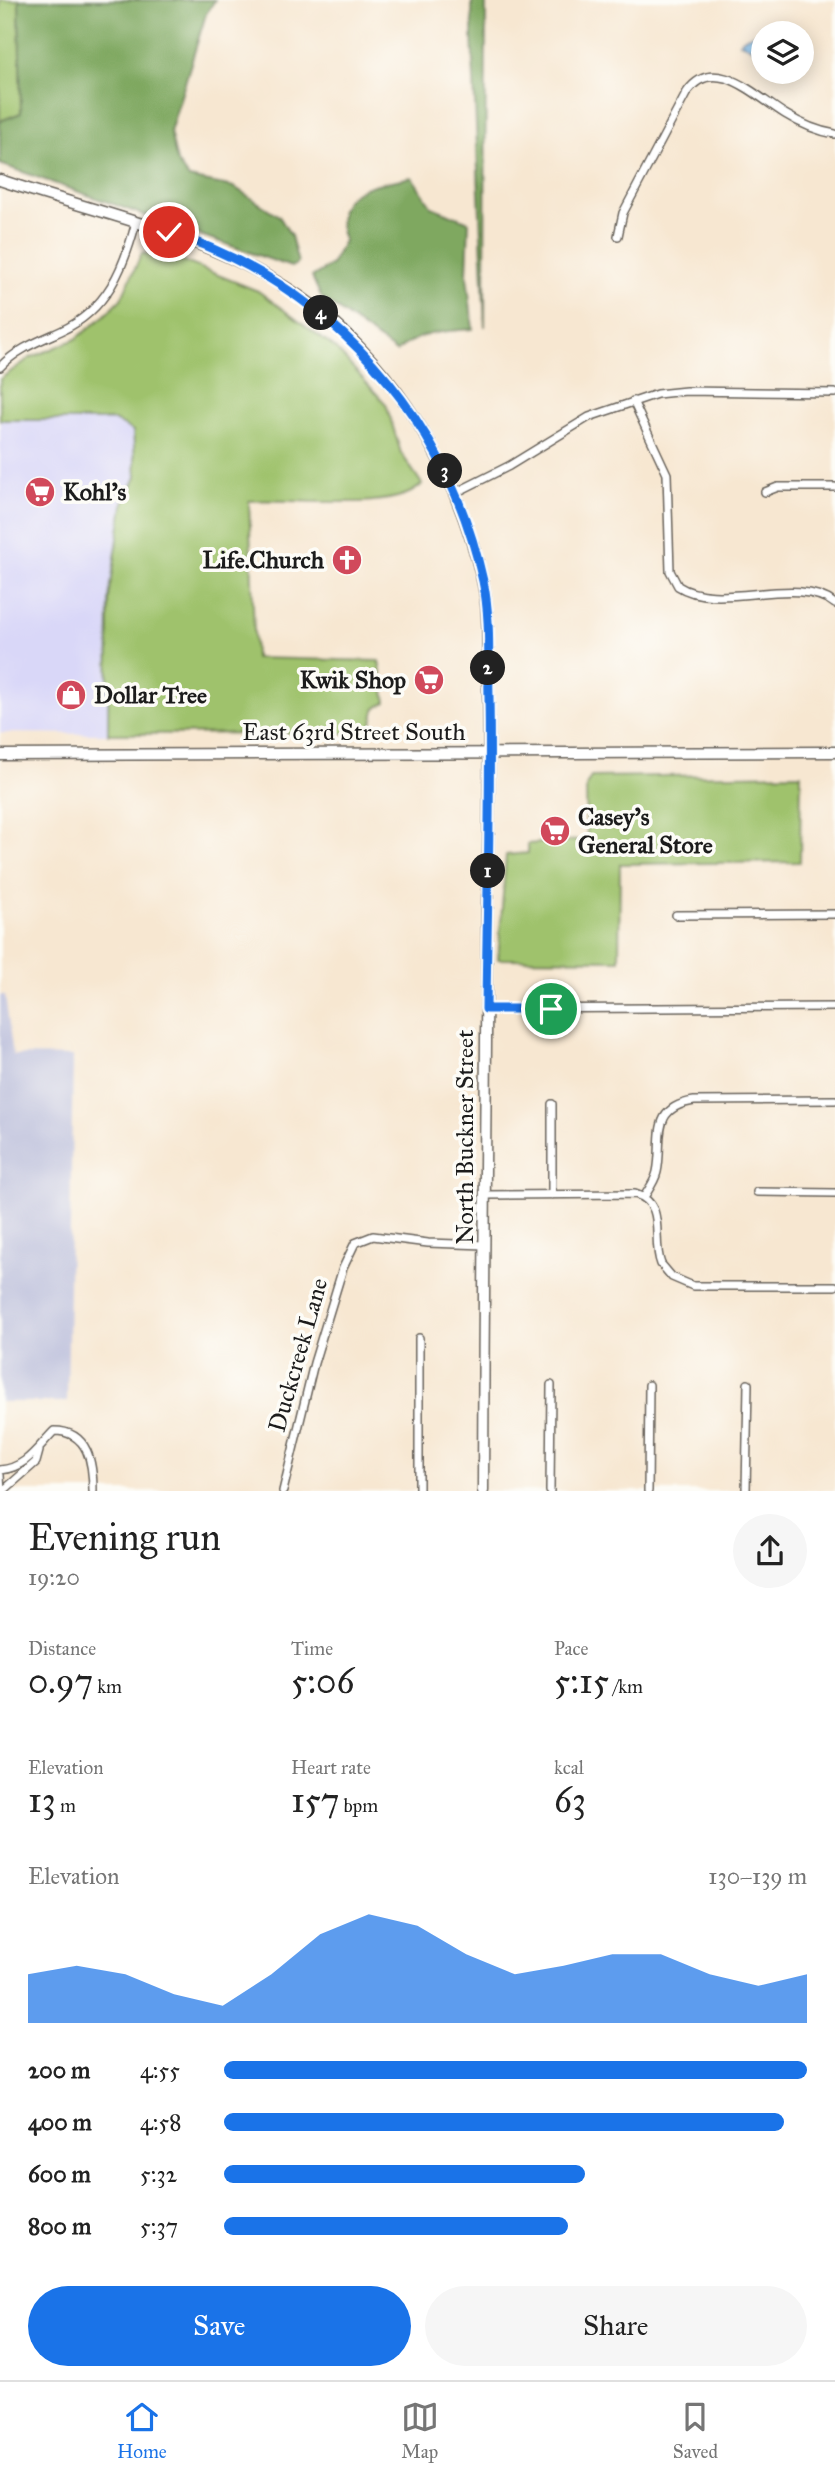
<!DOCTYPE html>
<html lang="en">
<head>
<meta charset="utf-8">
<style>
	body { margin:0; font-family:"IM FELL Great Primer",serif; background:#f6f6f6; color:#222; height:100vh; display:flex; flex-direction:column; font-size:26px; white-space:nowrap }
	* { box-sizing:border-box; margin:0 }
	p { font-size:23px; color:#767676 }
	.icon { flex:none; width:38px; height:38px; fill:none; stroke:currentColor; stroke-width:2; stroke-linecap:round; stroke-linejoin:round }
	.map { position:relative; height:1491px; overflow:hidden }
	.details { display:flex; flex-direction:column; background:#fff; flex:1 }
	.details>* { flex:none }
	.fabs { position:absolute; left:751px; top:21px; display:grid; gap:14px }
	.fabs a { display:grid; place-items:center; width:63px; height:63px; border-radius:50%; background:#fff; box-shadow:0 4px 18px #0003; font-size:35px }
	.pin { position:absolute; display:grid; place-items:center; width:60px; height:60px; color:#fff; margin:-30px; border:4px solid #fff; border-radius:50%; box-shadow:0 2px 7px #0007 }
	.km { position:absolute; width:35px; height:35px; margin:-18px; border-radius:50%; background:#222; color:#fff; font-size:19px; line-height:35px; text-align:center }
	.round { display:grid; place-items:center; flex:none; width:74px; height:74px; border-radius:37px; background:#f6f6f6 }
	.head { display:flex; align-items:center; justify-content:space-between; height:119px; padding:0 28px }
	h1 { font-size:38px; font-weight:600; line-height:52px }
	.figures { display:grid; grid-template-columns:repeat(3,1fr); gap:10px; height:119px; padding:7px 28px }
	.figures div { display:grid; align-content:center }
	.figures b { font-size:35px; font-weight:600 }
	.figures small { font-size:19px; font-weight:400 }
	.figures p { font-size:19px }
	.chart { height:196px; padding:14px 28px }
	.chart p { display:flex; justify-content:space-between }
	.chart svg { width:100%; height:126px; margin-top:7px; fill:#1a73e8; opacity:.7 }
	.button { display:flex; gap:14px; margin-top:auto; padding:14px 28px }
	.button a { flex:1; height:80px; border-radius:42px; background:#1a73e8; color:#fff; font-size:28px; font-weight:600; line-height:80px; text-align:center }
	.button a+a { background:#f6f6f6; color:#222 }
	ul { padding:0 28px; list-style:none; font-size:23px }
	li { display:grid; grid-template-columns:112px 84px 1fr; align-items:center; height:52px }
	li i { height:18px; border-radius:9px; background:#1a73e8 }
	.dock { display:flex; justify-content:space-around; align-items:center; height:98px; border-top:2px solid #e0e0e0; background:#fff; font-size:19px; color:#767676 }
	.dock a { display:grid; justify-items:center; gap:4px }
	.dock .current { color:#1a73e8 }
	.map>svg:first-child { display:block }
	.built { fill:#d9d7f8 }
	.industrial { fill:#c0c2dd }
	.green { fill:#9fc26c; stroke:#5e6f44; stroke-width:2 }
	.forest { fill:#7fa860; stroke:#4e623e; stroke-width:2 }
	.water { fill:#77b9ec; stroke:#4a6a84; stroke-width:2 }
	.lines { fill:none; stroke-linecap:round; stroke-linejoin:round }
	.street-casing { stroke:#69635b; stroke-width:10 }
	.secondary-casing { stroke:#69635b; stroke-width:13 }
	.street { stroke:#fff; stroke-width:7 }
	.secondary { stroke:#fff; stroke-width:10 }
	.route-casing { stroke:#fff; stroke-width:14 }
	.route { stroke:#1a73e8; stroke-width:9 }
	.labels { text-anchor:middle; stroke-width:7; stroke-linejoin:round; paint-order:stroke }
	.poi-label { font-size:24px; font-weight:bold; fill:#1c1c1c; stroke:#fdfcf7; text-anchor:start }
	.street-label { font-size:24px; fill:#1c1c1c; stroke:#fdfcf7 }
</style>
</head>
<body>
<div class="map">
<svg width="835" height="1491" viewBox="0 0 835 1491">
	<rect width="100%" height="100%" fill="#fdfcf7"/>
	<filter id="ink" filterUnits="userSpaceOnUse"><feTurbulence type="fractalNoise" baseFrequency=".0143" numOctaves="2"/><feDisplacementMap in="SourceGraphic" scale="14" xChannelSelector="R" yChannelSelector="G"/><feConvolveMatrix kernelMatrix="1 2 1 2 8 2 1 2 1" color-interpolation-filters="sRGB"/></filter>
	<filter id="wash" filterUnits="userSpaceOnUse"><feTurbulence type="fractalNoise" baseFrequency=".00686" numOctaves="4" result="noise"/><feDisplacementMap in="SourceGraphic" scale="28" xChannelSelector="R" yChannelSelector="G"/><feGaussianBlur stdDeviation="1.57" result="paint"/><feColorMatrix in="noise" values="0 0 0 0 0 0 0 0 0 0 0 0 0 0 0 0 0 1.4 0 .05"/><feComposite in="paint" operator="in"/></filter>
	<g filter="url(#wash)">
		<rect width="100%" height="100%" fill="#f7e7d1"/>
		<path class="built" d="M0 420H114L133 431 136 477 123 505 109 598 108 734 0 733Z"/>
		<path class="industrial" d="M0 995H5L13 1055 73 1056 67 1402H0Z"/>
		<path class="green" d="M0 0H19L21 113 0 121Z
			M142 253 188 263 258 291 335 348 386 404 401 453 422 484C397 514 288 497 249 501L255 658 379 661 386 702 375 709 370 733 108 734 109 598 123 505 136 477 133 431 114 420H0V379L30 358 76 339 104 316 121 299Z
			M801 774 800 862 620 864 619 960 498 959 506 855 528 853V844L582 840 587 837 586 786 591 777Z"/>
		<path class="forest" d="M19 0H215L206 14 170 132 177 162 189 178 234 187 279 216 291 236 298 263 291 267 0 164V121L21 113Z
			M472 0H486L485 327 472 36Z
			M412 177 432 207 469 222 467 275 473 329C444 331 418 332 396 352L321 297 312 277 331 265 344 241C327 188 372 185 412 177Z"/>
		<path class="water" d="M784 30 795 33H763V60L752 47 740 43C747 31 770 32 784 30Z"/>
	</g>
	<g filter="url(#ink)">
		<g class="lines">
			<g class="street-casing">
				<path id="street" d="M618 236 623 213 687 92C714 53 757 97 785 114 801 124 817 131 835 134
					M0 367C17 349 39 341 61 331 107 310 124 268 136 222
					M633 401 667 474 670 571 678 586C719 613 797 573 835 604
					M765 492 778 487H835
					M455 493 509 466 589 417 657 394 686 391 835 393
					M676 915 835 914
					M486 1009 835 1007
					M552 1104V1195
					M757 1192 835 1193
					M485 1195 635 1194C668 1204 651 1239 661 1264L672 1277 693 1286H835
					M644 1197C649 1189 655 1181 657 1172 664 1141 648 1108 694 1101L835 1100
					M0 1470C26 1468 37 1448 54 1431 89 1431 93 1464 93 1491
					M0 1475 1 1491
					M3 1491 36 1462 39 1451
					M283 1491 314 1363 343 1268 355 1243 373 1236 428 1243 485 1245
					M419 1491V1338
					M550 1491 551 1385
					M648 1491 649 1385
					M746 1491 748 1384"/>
			</g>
			<g class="secondary-casing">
				<path id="secondary" d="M0 180C115 219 238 240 333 322 409 389 459 481 482 579 490 612 487 648 488 682 490 758 489 835 487 912 484 1105 484 1298 483 1491
					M0 755 835 752"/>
			</g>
			<use href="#street" class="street"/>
			<use href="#secondary" class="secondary"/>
		</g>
	</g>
	<g class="lines" filter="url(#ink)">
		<g class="route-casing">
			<path id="route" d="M169 232C331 286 446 414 483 581 491 618 488 659 489 697 491 801 487 905 486 1009H551"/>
		</g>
		<use href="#route" class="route"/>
	</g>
	<defs>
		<g id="supermarket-disc" transform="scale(1.575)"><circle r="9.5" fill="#d1495b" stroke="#fdfcf7"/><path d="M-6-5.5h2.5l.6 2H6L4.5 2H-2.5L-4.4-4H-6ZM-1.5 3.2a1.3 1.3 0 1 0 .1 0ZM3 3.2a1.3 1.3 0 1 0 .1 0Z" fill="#fff"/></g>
		<g id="church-disc" transform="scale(1.575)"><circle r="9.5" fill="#d1495b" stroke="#fdfcf7"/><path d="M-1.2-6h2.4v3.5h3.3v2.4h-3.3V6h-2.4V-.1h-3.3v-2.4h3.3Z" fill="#fff"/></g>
		<g id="shop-disc" transform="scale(1.575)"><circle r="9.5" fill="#d1495b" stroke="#fdfcf7"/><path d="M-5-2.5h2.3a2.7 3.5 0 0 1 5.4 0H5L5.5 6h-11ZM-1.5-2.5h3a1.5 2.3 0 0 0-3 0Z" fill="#fff"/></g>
	</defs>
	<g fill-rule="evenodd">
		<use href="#supermarket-disc" x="40" y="492"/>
		<use href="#church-disc" x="347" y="560"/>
		<use href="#supermarket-disc" x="429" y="680"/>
		<use href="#shop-disc" x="71" y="695"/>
		<use href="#supermarket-disc" x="555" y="831"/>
	</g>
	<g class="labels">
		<g class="poi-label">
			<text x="63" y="500">Kohl's</text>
			<text x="324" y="568" text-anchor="end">Life.Church</text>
			<text x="406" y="688" text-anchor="end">Kwik Shop</text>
			<text x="94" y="703">Dollar Tree</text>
			<text x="578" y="825">Casey's<tspan x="578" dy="28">General Store</tspan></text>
		</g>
		<g class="street-label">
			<text x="354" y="740">East 63rd Street South</text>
			<text transform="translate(465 1137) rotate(-90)" y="8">North Buckner Street</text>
			<text transform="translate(298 1355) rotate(-74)" y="8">Duckcreek Lane</text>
		</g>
	</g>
</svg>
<div class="fabs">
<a><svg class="icon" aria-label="layers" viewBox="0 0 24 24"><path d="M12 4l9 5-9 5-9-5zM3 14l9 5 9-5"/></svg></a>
</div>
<div class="pin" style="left:551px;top:1009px;background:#1e9e55"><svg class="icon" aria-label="arrive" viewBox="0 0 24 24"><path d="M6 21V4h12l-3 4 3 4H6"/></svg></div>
<div class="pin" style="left:169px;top:232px;background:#d93025"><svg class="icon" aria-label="check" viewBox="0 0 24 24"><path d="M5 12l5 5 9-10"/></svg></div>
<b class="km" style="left:488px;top:871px">1</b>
<b class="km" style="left:488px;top:668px">2</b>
<b class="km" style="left:445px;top:471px">3</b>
<b class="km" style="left:321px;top:313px">4</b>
</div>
<section class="details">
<div class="head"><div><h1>Evening run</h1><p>19:20</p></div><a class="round"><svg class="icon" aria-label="share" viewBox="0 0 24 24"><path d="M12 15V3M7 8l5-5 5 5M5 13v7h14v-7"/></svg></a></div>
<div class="figures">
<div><p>Distance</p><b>0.97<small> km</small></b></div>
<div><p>Time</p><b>5:06</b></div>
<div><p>Pace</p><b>5:15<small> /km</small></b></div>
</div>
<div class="figures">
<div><p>Elevation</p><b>13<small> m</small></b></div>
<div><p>Heart rate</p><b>157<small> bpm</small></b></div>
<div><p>kcal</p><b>63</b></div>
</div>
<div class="chart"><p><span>Elevation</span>130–139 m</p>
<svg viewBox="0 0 160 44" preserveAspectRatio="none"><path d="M0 44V27L10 24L20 27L30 34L40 38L50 27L60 13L70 6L80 10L90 20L100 27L110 24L120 20L130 20L140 27L150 31L160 27V44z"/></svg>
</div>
<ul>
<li><b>200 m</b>4:55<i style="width:100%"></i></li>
<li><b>400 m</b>4:58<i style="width:96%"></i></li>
<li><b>600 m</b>5:32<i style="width:62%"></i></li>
<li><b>800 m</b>5:37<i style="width:59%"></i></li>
</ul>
<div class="button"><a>Save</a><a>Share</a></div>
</section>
<nav class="dock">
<a class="current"><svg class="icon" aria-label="home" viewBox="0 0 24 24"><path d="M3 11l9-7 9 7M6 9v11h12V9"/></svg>Home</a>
<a><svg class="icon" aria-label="map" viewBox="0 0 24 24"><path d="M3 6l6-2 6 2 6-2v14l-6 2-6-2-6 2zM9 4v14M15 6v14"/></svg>Map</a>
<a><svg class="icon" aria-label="saved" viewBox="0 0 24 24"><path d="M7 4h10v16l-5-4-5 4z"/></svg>Saved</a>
</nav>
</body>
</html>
